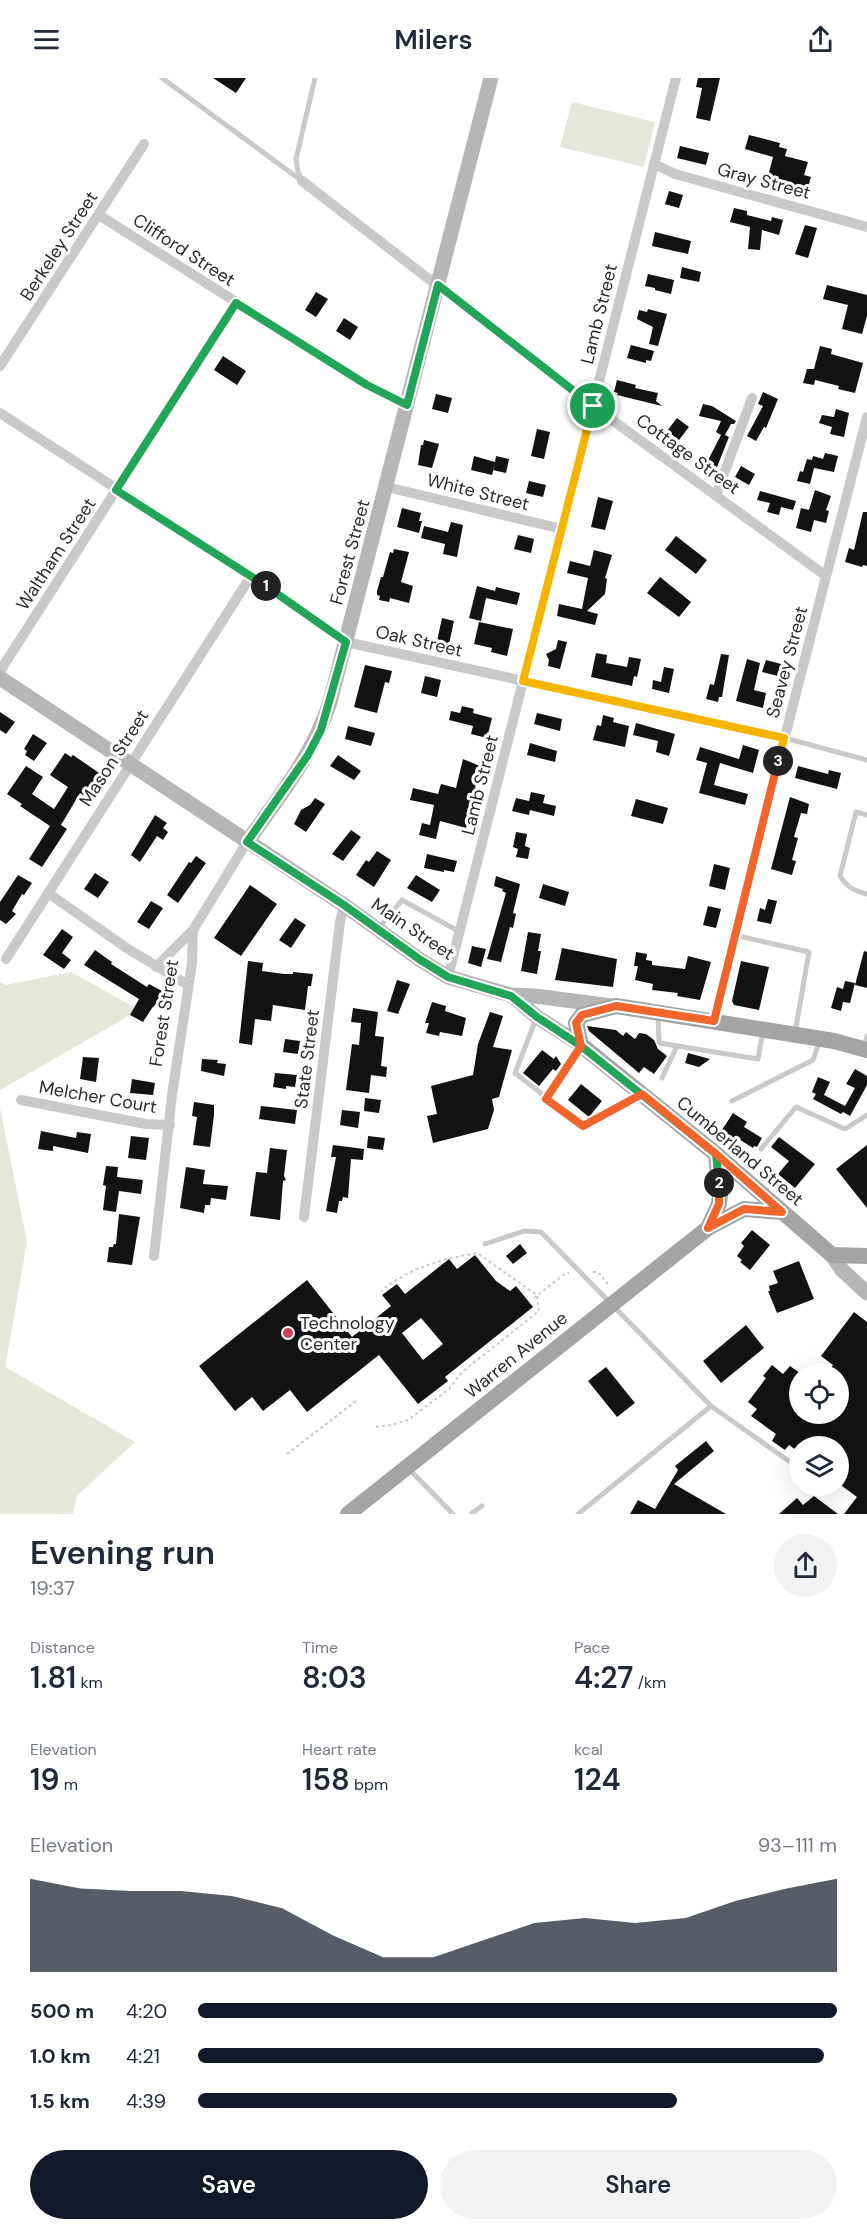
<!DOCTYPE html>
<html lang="en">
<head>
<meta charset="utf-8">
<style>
	body { margin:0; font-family:"DM Sans",sans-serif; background:#f2f2f3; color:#1f2937; height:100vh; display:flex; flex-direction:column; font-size:22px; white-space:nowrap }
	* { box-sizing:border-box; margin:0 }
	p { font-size:20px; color:#747a83 }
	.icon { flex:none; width:33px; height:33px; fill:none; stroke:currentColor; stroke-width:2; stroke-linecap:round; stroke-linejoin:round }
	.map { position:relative; height:1436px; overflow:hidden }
	.drawer { display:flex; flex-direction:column; background:#fff; flex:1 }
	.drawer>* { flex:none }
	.fabs { position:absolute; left:789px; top:1286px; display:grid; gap:12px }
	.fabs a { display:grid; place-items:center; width:60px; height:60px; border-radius:50%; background:#fff; box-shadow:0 6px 24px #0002; font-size:30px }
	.pin { position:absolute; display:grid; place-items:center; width:51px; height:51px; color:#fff; margin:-26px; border:3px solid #fff; border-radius:50%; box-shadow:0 2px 6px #0007 }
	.km { position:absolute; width:30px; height:30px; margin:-15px; border-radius:50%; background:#222; color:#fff; font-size:16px; line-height:30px; text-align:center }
	.round { display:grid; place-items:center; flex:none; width:63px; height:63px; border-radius:32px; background:#f2f2f3 }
	.head { display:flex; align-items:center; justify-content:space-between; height:102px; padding:0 30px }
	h1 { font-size:33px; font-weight:600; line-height:45px }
	.figures { display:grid; grid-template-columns:repeat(3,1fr); gap:9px; height:102px; padding:6px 30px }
	.figures div { display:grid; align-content:center }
	.figures b { font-size:30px; font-weight:600 }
	.figures small { font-size:16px; font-weight:400 }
	.figures p { font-size:16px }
	.chart { height:168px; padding:12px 30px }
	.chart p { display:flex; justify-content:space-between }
	.chart svg { width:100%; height:108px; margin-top:6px; fill:#111827; opacity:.7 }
	.action { display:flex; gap:12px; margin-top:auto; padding:12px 30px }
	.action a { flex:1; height:69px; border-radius:36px; background:#111827; color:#fff; font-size:24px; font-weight:600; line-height:69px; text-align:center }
	.action a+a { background:#f2f2f3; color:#1f2937 }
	ul { padding:0 30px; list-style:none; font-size:20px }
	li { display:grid; grid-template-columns:96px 72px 1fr; align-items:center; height:45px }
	li i { height:15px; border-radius:8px; background:#111827 }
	header { display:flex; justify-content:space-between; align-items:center; height:78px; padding:0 30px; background:#fff; font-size:27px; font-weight:600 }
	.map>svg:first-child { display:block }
	.green { fill:#e3e8da }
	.building { fill:#131313; fill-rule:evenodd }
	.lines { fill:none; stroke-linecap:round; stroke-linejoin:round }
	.path { stroke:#c9c9c9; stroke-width:2; stroke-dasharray:3 3; stroke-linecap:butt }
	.lane { stroke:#c9c9c9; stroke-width:5 }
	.street { stroke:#c9c9c9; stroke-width:10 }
	.secondary { stroke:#b6b6b6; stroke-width:15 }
	.primary { stroke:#a4a4a4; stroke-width:16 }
	.split-1-casing { stroke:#fff; stroke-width:12 }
	.split-2-casing { stroke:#fff; stroke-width:12 }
	.split-3-casing { stroke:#fff; stroke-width:12 }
	.split-4-casing { stroke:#fff; stroke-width:12 }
	.split-1 { stroke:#22a559; stroke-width:8 }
	.split-2 { stroke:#22a559; stroke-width:8 }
	.split-3 { stroke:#f0652b; stroke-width:8 }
	.split-4 { stroke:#f5b400; stroke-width:8 }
	.poi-dot { fill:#d23e59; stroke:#fff; stroke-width:2 }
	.labels { text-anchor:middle; stroke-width:6; stroke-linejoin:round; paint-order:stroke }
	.street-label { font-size:18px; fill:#2c2c2c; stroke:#fff }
	.poi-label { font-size:18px; fill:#2c2c2c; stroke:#fff; text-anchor:start }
</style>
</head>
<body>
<header><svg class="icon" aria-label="menu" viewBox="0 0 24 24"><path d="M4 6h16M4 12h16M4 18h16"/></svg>Milers<svg class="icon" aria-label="share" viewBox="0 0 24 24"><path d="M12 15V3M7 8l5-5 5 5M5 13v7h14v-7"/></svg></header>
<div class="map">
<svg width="867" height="1436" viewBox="0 0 867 1436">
	<rect width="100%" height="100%" fill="#fff"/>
	<path class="green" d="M572 24 655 44 644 89 560 69Z
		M71 894 139 932 0 1012V904L6 907Z
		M0 1030 27 1164 5 1289 135 1364 77 1418 73 1436H0Z"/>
	<path class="building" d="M213 0H246L236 15Z
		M698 0H720L710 43 696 40 702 10 696 9Z
		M749 57 780 65 779 69 787 71 785 78 808 84 804 97 811 99 807 113 767 102 773 79 745 71Z
		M680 68 709 75 706 87 677 80Z
		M669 113 683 117 679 130 665 126Z
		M734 130 747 133V137L771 143 772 139 783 142 779 157 762 152 760 172 748 171 750 149 730 144Z
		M805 147 817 150 808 180 795 176Z
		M655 154 691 163 688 176 652 168Z
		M682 189 701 194 699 204 680 200Z
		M648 196 674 202 671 216 655 212V210L645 208Z
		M827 207 867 217V238L862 256 842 251 848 227 823 221Z
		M316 214 328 221 316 239 305 232Z
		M648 231 667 236 658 268 649 266 653 249 637 241 639 232 647 234Z
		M344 240 358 249 350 262 336 253Z
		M631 267 654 273 651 283 646 282V285L627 280Z
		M820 268 832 271 831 276 863 285 855 315 838 311 839 308 815 302 814 307 803 305 807 291H814Z
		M223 278 246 293 237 307 214 292Z
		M617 302 636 307 635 310 658 315 656 323 662 328 617 317 618 315 614 314Z
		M763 314 778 321 766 350 764 349 756 363 747 358 763 328 758 326Z
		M436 316 452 320 448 335 432 331Z
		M703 326 712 328 736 343 734 346H731L725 357 729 359 717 389 707 384 721 357 716 354 721 343 699 338Z
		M836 331 849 335 844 359 830 356 832 349 819 345 822 337 834 339Z
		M677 340 689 349 679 362 667 353Z
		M537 351 550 354 544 381 531 378Z
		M424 362 439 366 432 390 418 387 421 367H423Z
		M825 375 838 378 834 394 814 390 810 406 797 403 800 393 803 394 807 381 812 382 813 378 823 381Z
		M474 378 495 384 496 378 509 381 506 395 493 392 495 386 492 397 471 392Z
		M741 388 755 396 749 407 735 399Z
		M529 403 546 407 543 419 526 415Z
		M815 412 831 418 826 432 829 433 826 445 814 442 811 454 796 450 801 430 809 432Z
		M760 413 796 423 793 432 781 429 779 437 767 434 770 425 757 422Z
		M598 419 613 423 605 452 591 449Z
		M402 430 421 435 419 443H422L419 455 397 449Z
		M863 434H867V488L863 487 862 489 845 484 849 470 854 472Z
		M451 444 463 447 457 479 443 476 445 466 421 460 424 448 448 454Z
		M518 457 534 461 531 475 514 471Z
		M676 458 707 482 696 496 665 472Z
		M394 471 409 474 401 504 413 508 409 525 390 520 389 524 379 522 380 518 377 517V513L381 499H383L390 474 393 475Z
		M594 472 612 477 605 500 607 501 605 516 587 533 598 536 595 547 557 538 559 526 582 531 588 500 567 495 570 483 590 488Z
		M660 499 691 524 679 539 647 515Z
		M477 508 495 513 496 509 520 515 517 527 486 520 481 543 469 540Z
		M442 540 454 543 449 566 437 563Z
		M479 544 513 551 507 578 491 574 492 570 474 566Z
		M558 562 567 564 560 591 548 588 549 582 546 576 556 571Z
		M596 575 607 577 606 585 627 589 629 579 641 581 637 599 634 598 632 608 591 599Z
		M721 576 729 577 722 619H719L718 624 706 621 710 606 714 607Z
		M747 581 760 585 754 612 766 615 763 630 736 623Z
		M766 582 781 586 778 598 762 594Z
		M365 587 392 593 389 605 385 604 377 635 354 629Z
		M664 589 674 591 669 615 652 611 653 602 661 604Z
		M425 598 441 602 437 619 421 615Z
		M462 628 474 631 473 635 492 640 487 660 471 656 473 648 449 642 451 633 460 635Z
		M0 634 15 644 6 656 0 652Z
		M537 635 562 641 560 653 534 646Z
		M603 637 614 640 613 644 629 648 625 669 593 662 597 647 601 648Z
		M636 645 675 656 669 678 656 674 658 663 633 657Z
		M348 648 375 655 371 668 345 661Z
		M33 656 47 665 34 683 25 677 27 673 24 671Z
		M530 665 557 673 555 684 527 677Z
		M743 667 759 672 753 695 720 685 714 707 748 716 745 727 699 715 707 685 696 682 700 669 739 681Z
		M65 675 71 679 73 677 105 699 93 718 89 716 86 719 80 715 61 747 67 751 42 789 29 781 50 748 20 728 22 726 7 716 26 688 43 699 32 716 54 731 68 709 50 697Z
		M338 677 361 693 354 702 330 688Z
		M463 681 480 688 466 750 440 743 436 761 419 757 422 745 430 747 434 727 410 722 413 710 438 716 441 706 456 710Z
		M798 688 828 696 829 692 841 695 837 711 795 700Z
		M531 714 545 717 543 725 556 728 554 738 530 732 529 737 512 733 516 720 529 723Z
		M790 719 809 726 807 736 801 735 794 759 798 760 792 782 796 783 792 797 771 791Z
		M315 720 325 726 306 754 294 746 301 732 310 727Z
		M636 721 668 730 663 746 631 738Z
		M155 737 167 745 163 750 168 754 163 762 157 758 140 784 131 777Z
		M351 752 361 759 343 783 332 776Z
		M516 754 527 756 525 768 530 770 528 781 516 779 518 771 513 769Z
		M377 773 391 782 374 809 356 797 366 782 369 784Z
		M427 776 457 783 454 794 444 792V794L424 790Z
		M196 778 206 785 178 825 167 817 189 784 191 785Z
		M714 786 730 790 725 812 709 808Z
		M95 795 109 804 98 820 84 811Z
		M18 797 32 805 24 817 22 816 12 833 16 836 6 846 0 842V824Z
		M416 797 440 812 432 824 407 810Z
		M496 798 520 806 513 835 516 836 513 850 510 849 501 884 487 881 506 815 502 813 503 811 494 808Z
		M543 806 569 814 565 828 539 820Z
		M250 807 277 826 241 878 214 860Z
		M768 821 777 823 771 846 757 843 760 830 765 832Z
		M151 823 163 830 149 851 137 844Z
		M708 828 721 831 716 850 703 847Z
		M295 840 306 847 291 870 279 862Z
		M62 851 73 859 62 875 71 882 64 891 43 877Z
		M528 854 541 856 538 873H541L537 896 521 893Z
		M472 868 486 871 481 889 468 885Z
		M562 870 617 881 613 909 555 902Z
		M95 872 112 884 111 886 147 909 149 906 162 913 163 918 159 927 156 926 152 930 143 944 130 937 139 921 84 887Z
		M864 873 867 874V910L855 907Z
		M636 874 647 876 646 882 652 883V887L685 891 688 878 711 884 700 922 677 918 678 915 652 912 653 906 635 902 638 888H634Z
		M248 883 263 885 262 893 284 896H293V894L313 896 311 908H308L305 932 273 927 271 943 255 941 252 967 239 965Z
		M741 883 769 889 759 932 734 927 732 923Z
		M397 902 410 906 398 936 387 933Z
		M845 903 855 905 850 925 843 924 841 933 831 930 837 909 843 911Z
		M432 924 446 928 445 933 466 940 462 958 440 954 439 958 426 955 429 945H425Z
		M353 930 378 934 375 958 384 959 381 988 387 989 386 999 371 997 369 1015 346 1012 352 966 359 967 361 945 351 944Z
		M490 934 503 938 493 969 512 972 499 1019 492 1021 494 1032 488 1051 433 1065 427 1038 437 1036 431 1008 473 997 478 966Z
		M587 948 616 952 623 958 626 954 635 961 639 955 646 956 654 962 658 971 667 978 654 996 644 989 639 995 589 953Z
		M285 961 300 963 298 976 283 974Z
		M542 972 554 981 556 978 561 986 556 993 553 991 539 1008 523 995Z
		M688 975 710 981 699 989 685 985Z
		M83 979 99 980 96 1004 80 1001Z
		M202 981 218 982 217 985 226 986 224 998 201 993Z
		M855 991 867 998V1007L850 1038 843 1034 841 1036 813 1021 816 1016 812 1014 818 999 830 1004 824 1017 845 1028 855 1010 846 1006Z
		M275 995 297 997 295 1009 286 1008V1011L273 1009Z
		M132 1001 155 1005 153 1017 130 1015Z
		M581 1006 602 1023 589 1039 568 1022Z
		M365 1020 381 1022 379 1035 364 1033Z
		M194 1024 214 1027V1037L210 1069 193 1067 197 1039 192 1038Z
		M261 1028 297 1032 295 1046 259 1041Z
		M342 1032 360 1034 358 1050 340 1047Z
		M733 1035 747 1044 744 1049 762 1060 757 1069 754 1068 753 1070 737 1060 734 1064 720 1055Z
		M41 1053 76 1060 77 1054 91 1056 88 1075 53 1068V1073L38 1071Z
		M131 1058 149 1060 146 1082 128 1080Z
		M368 1058 385 1060 383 1072 367 1070Z
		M779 1059 815 1086 795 1110 778 1096 789 1083 771 1069Z
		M333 1067 364 1071 363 1082 351 1081 348 1120 343 1119 342 1123H339L337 1135 326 1133 336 1079H331Z
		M867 1067V1130L836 1091Z
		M270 1070 287 1072 284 1098 286 1102 283 1103 280 1142 250 1138 256 1094 267 1095Z
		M106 1088 118 1089 117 1099 143 1102 141 1116 119 1113 116 1134 103 1132 106 1108 103 1107Z
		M186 1089 205 1092 203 1106 228 1108 226 1122 211 1120 210 1127H205L204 1135 180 1130Z
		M119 1136 140 1139 132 1187 107 1184 109 1169H113L114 1166H116Z
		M752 1152 770 1167 750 1192 740 1184 742 1182 737 1178 744 1168 741 1165Z
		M520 1166 527 1175 513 1186 506 1178Z
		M475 1177 496 1203 510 1213 516 1208 533 1229 445 1299 448 1303 418 1326 379 1277 307 1334 290 1312 263 1333 252 1319 235 1333 199 1288 307 1202 352 1259 391 1228 382 1217 397 1206 405 1216 449 1181 457 1191ZM421 1240 443 1266 423 1282 402 1255Z
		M799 1183 814 1221 777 1235 768 1213H770L769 1208 778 1205 773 1193Z
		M854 1234 867 1244V1436H844L857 1419 838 1405V1368H800V1375L789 1367 785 1372 772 1363 776 1356 751 1338 757 1331 748 1324 766 1300 763 1298 772 1287 783 1296 790 1288 800 1295V1335H838V1296H827L833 1287 821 1278Z
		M746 1247 764 1270 721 1305 703 1283Z
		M606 1289 635 1325 617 1339 588 1303Z
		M706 1363 714 1373 674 1406 726 1436H630L638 1422 655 1431 678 1392 675 1388Z
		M814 1418 838 1436H779L797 1420 803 1427Z"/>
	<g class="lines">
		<path class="path" d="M593 1194H598L608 1206
			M534 1220 566 1195H569
			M376 1349 391 1347 408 1342 449 1311 462 1294 539 1233 537 1217 477 1175C442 1181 409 1190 381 1213
			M287 1376 356 1323"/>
		<path class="lane" d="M162 0 302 103
			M301 100 298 94 296 81 315 0
			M785 660 867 682
			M867 737 856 734 840 798C847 809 854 813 867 816
			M378 851 402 822 460 854
			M734 857 809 874 795 955
			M658 938 659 965 758 981 763 953
			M536 941 515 995 583 1048 640 1017
			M864 970 867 958
			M662 1000 677 968
			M546 1021 580 969
			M732 1023 813 982 820 962
			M761 1071 796 1029 845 1051 867 1037
			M485 1166 524 1153 541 1154 711 1328 800 1391
			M408 1390 453 1436
			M471 1436 482 1428
			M578 1436 711 1328"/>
		<path class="street" d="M654 86 675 96 867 149
			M302 103 593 328 826 498
			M99 137 367 307 407 327
			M0 288 144 66
			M0 335 251 498 346 564 784 660
			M387 409 562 451
			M716 417 752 320
			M0 593 236 225
			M48 815 128 871 188 907
			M6 881 251 498
			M156 889 193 852
			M448 899 676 0
			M714 943 734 857 867 339
			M21 1022 146 1046 170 1047
			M304 1139 340 844 344 827
			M154 1178 172 1017 192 885 193 852 247 764"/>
		<path class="secondary" d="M0 600 344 827 419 881 448 899 511 917 535 918 611 928
			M247 764C279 719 313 677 330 624L491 0
			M511 917 537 939 581 967
			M832 1177 842 1192 867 1215"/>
		<path class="primary" d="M867 972 834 963 616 928 582 937 576 945 581 967 716 1076 832 1177 867 1178
			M708 1150 719 1126 720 1116 716 1076
			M348 1436 708 1150 744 1131 782 1134"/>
	</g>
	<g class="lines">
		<g class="split-1-casing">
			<path id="split-1" d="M266 508 116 412 236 225 367 307 407 327 438 207 593 328"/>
		</g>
		<g class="split-2-casing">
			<path id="split-2" d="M266 508 346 564 321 652 308 677 247 764 344 827 419 881 448 899 511 918 537 939 581 968 716 1076 719 1105"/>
		</g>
		<g class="split-3-casing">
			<path id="split-3" d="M719 1105V1126L708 1150 744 1131 782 1134 716 1076 642 1016 583 1048 546 1021 581 968 576 945 582 937 616 928 714 943 778 683"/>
		</g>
		<g class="split-4-casing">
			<path id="split-4" d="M593 328 523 603 784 660 778 683"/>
		</g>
		<use href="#split-1" class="split-1"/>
		<use href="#split-2" class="split-2"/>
		<use href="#split-3" class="split-3"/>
		<use href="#split-4" class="split-4"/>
	</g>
	<circle class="poi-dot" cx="288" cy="1255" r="6"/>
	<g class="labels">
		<g class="street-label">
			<text transform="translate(764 103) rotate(15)" y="6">Gray Street</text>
			<text transform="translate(59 168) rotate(-57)" y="6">Berkeley Street</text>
			<text transform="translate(184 172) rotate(33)" y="6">Clifford Street</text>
			<text transform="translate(599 236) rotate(-76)" y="6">Lamb Street</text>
			<text transform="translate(688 376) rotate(36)" y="6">Cottage Street</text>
			<text transform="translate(478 414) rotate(14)" y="6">White Street</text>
			<text transform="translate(350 474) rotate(-75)" y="6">Forest Street</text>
			<text transform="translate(56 476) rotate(-57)" y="6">Waltham Street</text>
			<text transform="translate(419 563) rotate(13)" y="6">Oak Street</text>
			<text transform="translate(787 584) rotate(-75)" y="6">Seavey Street</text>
			<text transform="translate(114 680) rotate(-57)" y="6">Mason Street</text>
			<text transform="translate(480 707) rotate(-76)" y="6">Lamb Street</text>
			<text transform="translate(413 851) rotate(34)" y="6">Main Street</text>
			<text transform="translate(164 935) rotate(-81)" y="6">Forest Street</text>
			<text transform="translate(307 981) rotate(-83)" y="6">State Street</text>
			<text transform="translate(98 1019) rotate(10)" y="6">Melcher Court</text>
			<text transform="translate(740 1073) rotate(40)" y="6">Cumberland Street</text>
			<text transform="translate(516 1277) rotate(-39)" y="6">Warren Avenue</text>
		</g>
		<g class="poi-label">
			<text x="300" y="1251">Technology<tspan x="300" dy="21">Center</tspan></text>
		</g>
	</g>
</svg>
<div class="fabs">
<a><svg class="icon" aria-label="locate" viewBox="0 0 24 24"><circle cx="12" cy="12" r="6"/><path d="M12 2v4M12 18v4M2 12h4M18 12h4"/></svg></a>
<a><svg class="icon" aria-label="layers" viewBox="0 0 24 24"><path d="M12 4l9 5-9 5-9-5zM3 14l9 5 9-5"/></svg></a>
</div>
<div class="pin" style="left:593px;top:328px;background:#1e9e55"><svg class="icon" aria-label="arrive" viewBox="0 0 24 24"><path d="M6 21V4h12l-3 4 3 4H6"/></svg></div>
<b class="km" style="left:266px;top:508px">1</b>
<b class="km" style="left:719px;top:1105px">2</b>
<b class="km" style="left:778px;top:683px">3</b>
</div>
<section class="drawer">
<div class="head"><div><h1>Evening run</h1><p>19:37</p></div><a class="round"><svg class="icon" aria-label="share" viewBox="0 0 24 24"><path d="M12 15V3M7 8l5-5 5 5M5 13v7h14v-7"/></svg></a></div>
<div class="figures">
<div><p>Distance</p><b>1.81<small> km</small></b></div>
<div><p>Time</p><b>8:03</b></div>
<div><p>Pace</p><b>4:27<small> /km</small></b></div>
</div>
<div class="figures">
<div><p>Elevation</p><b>19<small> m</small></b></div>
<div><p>Heart rate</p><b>158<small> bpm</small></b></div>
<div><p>kcal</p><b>124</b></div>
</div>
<div class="chart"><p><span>Elevation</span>93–111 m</p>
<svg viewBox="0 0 160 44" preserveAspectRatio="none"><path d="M0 44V6L10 10L20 11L30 11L40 13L50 18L60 29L70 38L80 38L90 31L100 24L110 22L120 24L130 22L140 15L150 10L160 6V44z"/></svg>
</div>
<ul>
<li><b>500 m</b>4:20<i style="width:100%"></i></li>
<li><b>1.0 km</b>4:21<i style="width:98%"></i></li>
<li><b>1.5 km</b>4:39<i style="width:75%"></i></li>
</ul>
<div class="action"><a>Save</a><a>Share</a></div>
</section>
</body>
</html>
